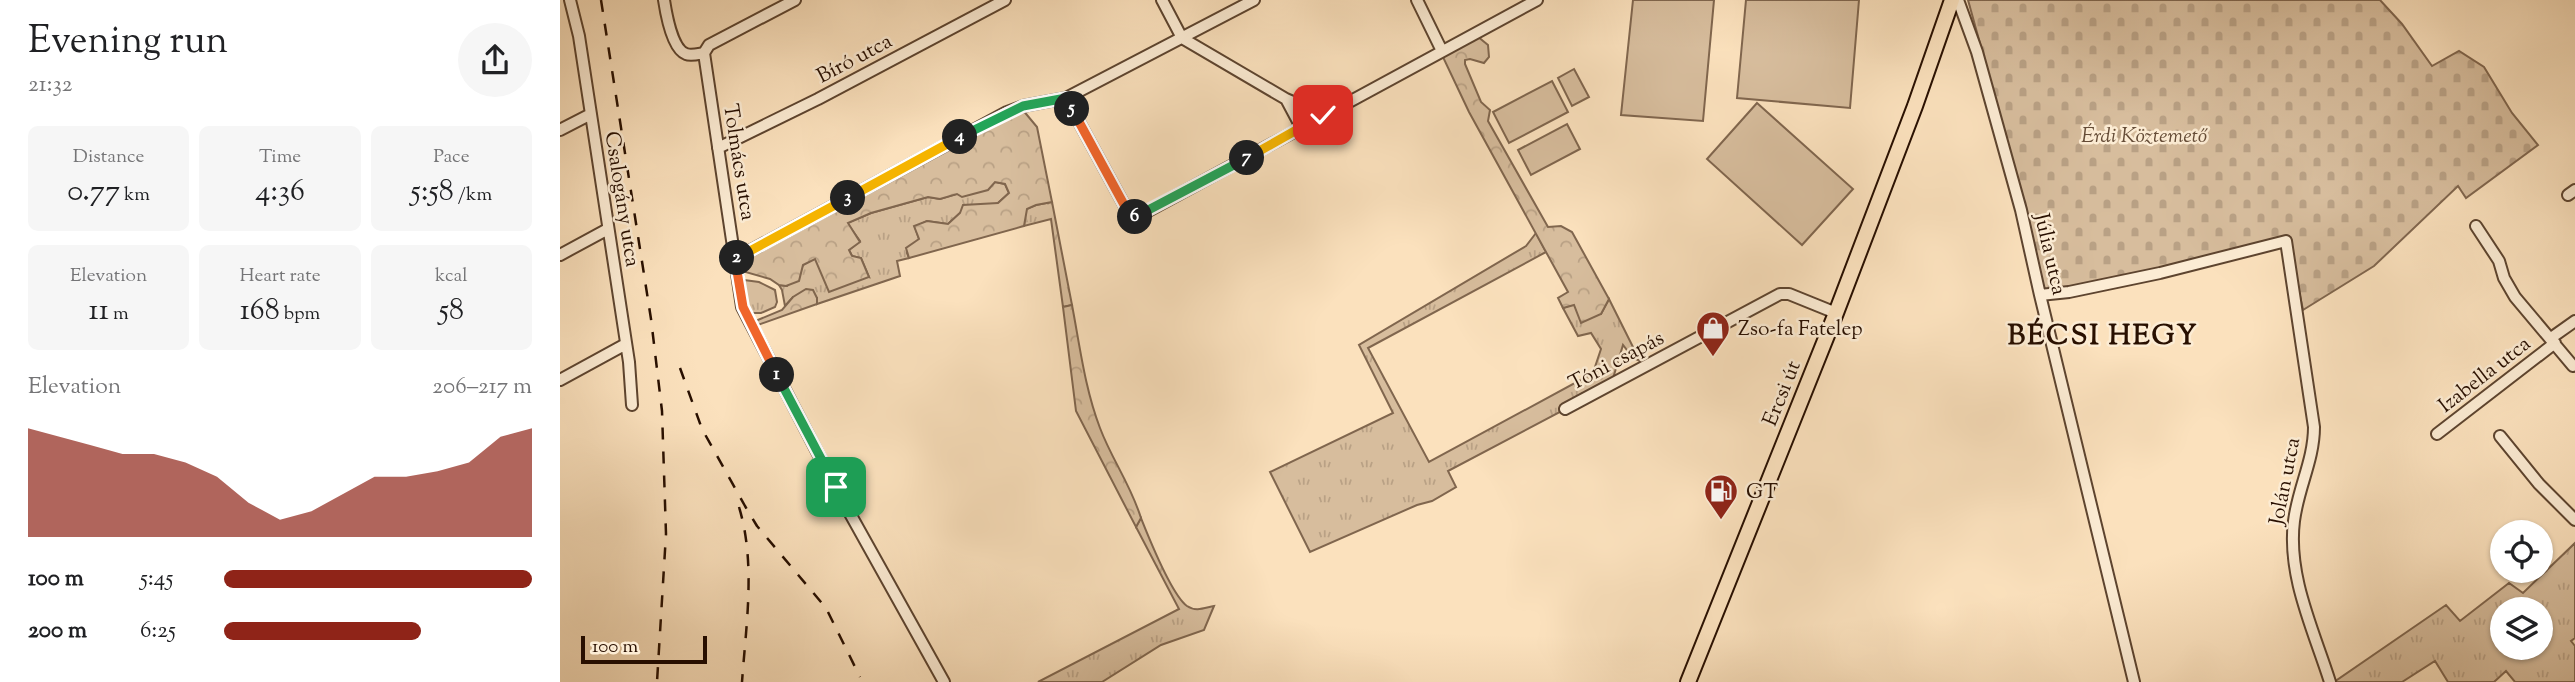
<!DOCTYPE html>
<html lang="en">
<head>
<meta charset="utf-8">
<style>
	body { margin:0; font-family:"Sorts Mill Goudy",serif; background:#f6f6f6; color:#202124; height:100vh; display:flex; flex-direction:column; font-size:26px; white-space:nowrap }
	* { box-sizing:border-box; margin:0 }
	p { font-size:23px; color:#757577 }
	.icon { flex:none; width:38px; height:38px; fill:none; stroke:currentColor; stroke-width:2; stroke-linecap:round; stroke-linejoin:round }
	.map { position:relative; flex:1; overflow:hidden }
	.drawer { display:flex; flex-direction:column; background:#fff; width:560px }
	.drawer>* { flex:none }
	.fabs { position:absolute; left:1930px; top:520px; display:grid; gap:14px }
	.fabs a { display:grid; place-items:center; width:63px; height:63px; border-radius:50%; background:#fff; box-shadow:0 2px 5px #0004; font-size:35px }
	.scale { position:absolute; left:21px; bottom:18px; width:126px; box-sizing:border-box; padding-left:7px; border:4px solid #280f00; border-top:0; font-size:19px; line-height:24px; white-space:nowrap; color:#280f00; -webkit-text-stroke:5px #fcecd4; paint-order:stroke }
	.pin { position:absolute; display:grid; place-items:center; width:60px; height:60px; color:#fff; margin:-30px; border-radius:14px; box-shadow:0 4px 10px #0006 }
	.km { position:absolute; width:35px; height:35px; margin:-18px; border-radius:50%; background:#222; color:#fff; font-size:19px; line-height:35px; text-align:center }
	.round { display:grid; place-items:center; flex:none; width:74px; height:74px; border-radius:37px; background:#f6f6f6 }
	.overview { display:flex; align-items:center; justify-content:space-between; height:119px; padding:0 28px }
	h1 { font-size:38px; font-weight:600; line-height:52px }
	.metrics { display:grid; grid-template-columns:repeat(3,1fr); gap:10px; height:119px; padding:7px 28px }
	.metrics div { display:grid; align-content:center; border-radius:10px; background:#f6f6f6; text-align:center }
	.metrics b { font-size:30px; font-weight:600 }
	.metrics small { font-size:19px; font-weight:400 }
	.metrics p { font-size:19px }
	.chart { height:196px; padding:14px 28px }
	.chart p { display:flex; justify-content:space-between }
	.chart svg { width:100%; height:126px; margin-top:7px; fill:#8f2418; opacity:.7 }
	ul { padding:0 28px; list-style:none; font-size:23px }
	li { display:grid; grid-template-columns:112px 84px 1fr; align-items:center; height:52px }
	li i { height:18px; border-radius:9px; background:#8f2418 }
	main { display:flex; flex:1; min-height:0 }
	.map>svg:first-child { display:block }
	.grass { fill:url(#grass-tufts); stroke:#80664e; stroke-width:2; fill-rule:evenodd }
	.forest { fill:url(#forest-crowns); stroke:#80664e; stroke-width:2 }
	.cemetery { fill:url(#cemetery-stones); stroke:#80664e; stroke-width:2 }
	.pitch { fill:#d7bd9d; stroke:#80664e; stroke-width:2 }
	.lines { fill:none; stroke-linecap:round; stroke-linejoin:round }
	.minor-casing { stroke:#5d442f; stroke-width:14 }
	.major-casing { stroke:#280f00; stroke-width:18 }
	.minor { stroke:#fcecd4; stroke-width:10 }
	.major { stroke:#fbe1bd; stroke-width:14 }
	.rail { stroke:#280f00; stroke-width:2.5; stroke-dasharray:12 12; stroke-linecap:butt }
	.split-1-casing { stroke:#fff; stroke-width:14 }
	.split-2-casing { stroke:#fff; stroke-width:14 }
	.split-3-casing { stroke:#fff; stroke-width:14 }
	.split-4-casing { stroke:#fff; stroke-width:14 }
	.split-5-casing { stroke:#fff; stroke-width:14 }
	.split-6-casing { stroke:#fff; stroke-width:14 }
	.split-7-casing { stroke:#fff; stroke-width:14 }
	.split-8-casing { stroke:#fff; stroke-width:14 }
	.split-1 { stroke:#22a559; stroke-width:9 }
	.split-2 { stroke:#f0652b; stroke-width:9 }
	.split-3 { stroke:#f5b400; stroke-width:9 }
	.split-4 { stroke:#f5b400; stroke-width:9 }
	.split-5 { stroke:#22a559; stroke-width:9 }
	.split-6 { stroke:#f0652b; stroke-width:9 }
	.split-7 { stroke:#22a559; stroke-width:9 }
	.split-8 { stroke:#f5b400; stroke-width:9 }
	.labels { text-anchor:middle; stroke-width:5; stroke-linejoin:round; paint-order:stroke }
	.street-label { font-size:21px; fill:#280f00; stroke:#fcecd4 }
	.park-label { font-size:21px; font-style:italic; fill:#654c37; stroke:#fcecd4 }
	.poi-label { font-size:21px; fill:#280f00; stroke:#fcecd4; text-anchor:start }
	.district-label { font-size:28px; font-weight:bold; letter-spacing:2px; fill:#280f00; stroke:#fcecd4 }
</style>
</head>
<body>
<main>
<section class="drawer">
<div class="overview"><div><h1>Evening run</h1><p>21:32</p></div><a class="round"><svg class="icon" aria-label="share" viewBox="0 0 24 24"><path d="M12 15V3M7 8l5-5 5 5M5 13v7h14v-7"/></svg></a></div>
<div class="metrics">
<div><p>Distance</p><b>0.77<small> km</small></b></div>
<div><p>Time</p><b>4:36</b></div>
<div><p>Pace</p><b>5:58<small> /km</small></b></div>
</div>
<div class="metrics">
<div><p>Elevation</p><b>11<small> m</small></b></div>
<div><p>Heart rate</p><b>168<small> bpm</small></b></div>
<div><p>kcal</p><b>58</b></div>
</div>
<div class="chart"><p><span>Elevation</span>206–217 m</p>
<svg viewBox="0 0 160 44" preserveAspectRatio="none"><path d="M0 44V6L10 9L20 12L30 15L40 15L50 18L60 23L70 32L80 38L90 35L100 29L110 23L120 23L130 21L140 18L150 9L160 6V44z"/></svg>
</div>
<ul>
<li><b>100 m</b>5:45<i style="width:100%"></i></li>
<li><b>200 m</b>6:25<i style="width:64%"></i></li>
</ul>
</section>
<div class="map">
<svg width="2015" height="682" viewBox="0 0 2015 682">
	<defs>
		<pattern id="grass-tufts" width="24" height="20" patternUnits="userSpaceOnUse" patternTransform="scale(1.75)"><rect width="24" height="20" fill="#d7bd9d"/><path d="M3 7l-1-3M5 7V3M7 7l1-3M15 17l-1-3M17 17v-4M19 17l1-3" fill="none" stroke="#b9a185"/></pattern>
		<pattern id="forest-crowns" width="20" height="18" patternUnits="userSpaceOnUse" patternTransform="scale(1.75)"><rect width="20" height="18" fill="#d7bd9d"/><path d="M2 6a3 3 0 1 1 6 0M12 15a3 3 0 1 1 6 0" fill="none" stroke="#b9a185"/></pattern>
		<pattern id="cemetery-stones" width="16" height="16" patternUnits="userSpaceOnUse" patternTransform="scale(1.75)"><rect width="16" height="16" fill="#d7bd9d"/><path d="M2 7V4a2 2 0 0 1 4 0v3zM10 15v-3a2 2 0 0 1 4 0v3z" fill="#b9a185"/></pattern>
	</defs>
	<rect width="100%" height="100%" fill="#fbe1bd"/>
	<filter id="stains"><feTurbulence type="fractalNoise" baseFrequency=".00286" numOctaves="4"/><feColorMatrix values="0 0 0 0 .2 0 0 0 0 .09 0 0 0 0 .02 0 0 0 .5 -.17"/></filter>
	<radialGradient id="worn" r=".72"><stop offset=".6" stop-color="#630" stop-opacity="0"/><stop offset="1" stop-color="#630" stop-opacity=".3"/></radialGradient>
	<path class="grass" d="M435 182 445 184 449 193 438 203 400 213 388 224 367 221 355 227 359 239 347 253 349 258 337 261 340 276 257 304V298L233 297 225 306 222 290 219 285 227 286 239 274 243 265 255 258 309 277 301 258 292 256 289 250 300 241 287 223 311 213 368 197 380 199Z
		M492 202 512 305 503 307 491 219 464 226 466 209 476 205Z
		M976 233 986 252 808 348 869 462 1037 371 1035 367 1041 349 1031 333 1018 336 1003 308 1014 304 1018 310 1041 314 1049 299 1080 361 1073 358 1063 345 1051 385 888 471 896 487 872 501 857 505 750 552 710 472 833 413 799 345 966 246Z
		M184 280 199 282 215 290 217 302 215 307 201 313H188L181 282Z
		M581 518C589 538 611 594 627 606 636 612 644 608 654 606L644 630 601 645 542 682H478L619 609 576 527Z
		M2015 543V638L2011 641 2015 646V682H1955L1946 671 1934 682H1888L1875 661 1842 682H1774L1886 605 1900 621 1949 583 1963 593ZM1942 609H1981V648H1942Z"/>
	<path class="forest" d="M917 36 928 45 929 57 924 63 910 59 905 60V64L921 102 930 110 928 121 988 227 1001 226 1012 232 1049 299 1041 314 1021 323 1014 305 1003 308 998 298 1008 292 909 112 882 55Z
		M462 109 477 127 492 202 476 205 467 209 464 226 349 258 346 248 359 239 354 226 367 221 388 224 400 213 403 205 438 203 449 193 445 184 435 182 428 190 402 197 397 194 380 199 368 197 311 213 288 223 300 242 289 250 292 256 301 258 309 277 269 292 255 259 243 265 239 281 226 286 219 285 210 279 182 271 180 261Z
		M246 289 253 290 257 298V304L195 326 193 322 222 310 233 297Z
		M512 305C520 347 525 389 540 428 552 460 570 483 581 518L576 527 516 411 503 307Z"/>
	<path class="cemetery" d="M1408 0H1820L1842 24 1872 66 1899 51 1924 67 1952 113 1978 145 1906 198 1898 186 1814 266 1743 310 1728 238 1613 267 1483 292 1449 148Z"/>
	<path class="pitch" d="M1073 0H1154L1143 121 1061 115Z
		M1186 0H1299L1290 108 1177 98Z
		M1014 69 1029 97 1012 106 998 78Z
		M992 81 1008 112 949 143 933 112Z
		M1197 103 1293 189 1242 245 1147 159Z
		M1007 124 1020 149 971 175 958 150Z"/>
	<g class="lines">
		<g class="minor-casing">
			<path id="minor" d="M10 0 19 36 69 362 72 405
				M104 0C106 13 112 49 126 54 131 56 138 54 144 53
				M602 0 622 38 726 99
				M857 0 882 51
				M1398 0 1417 52 1461 210 1480 295 1574 682
				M144 53 182 307 278 492 384 682
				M144 53 149 45 235 0
				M506 98 568 212 573 217H577L977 0
				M742 129 726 99 763 115
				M0 130 31 114
				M158 148 258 99 445 0
				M2008 195 2015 190
				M1916 226 1939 261 1944 278 1955 297 2013 366
				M0 255 48 229
				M175 259 447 112 463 106 506 98 694 0
				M1480 295 1509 292 1600 273 1726 241 1754 427C1754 460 1738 488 1734 521 1727 576 1754 631 1770 682
				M1991 338 2015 321
				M0 380 66 344
				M1005 409 1220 294H1229L1276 313
				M1877 434 1995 343
				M1940 436 1979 484 2015 520"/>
		</g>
		<g class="major-casing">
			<path id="major" d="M1128 682 1276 313 1355 106 1392 0"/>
		</g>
		<use href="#minor" class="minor"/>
		<use href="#major" class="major"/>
		<path class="rail" d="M41 0 91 319 102 411 106 534 97 682
			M120 368 142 429 185 506 197 526 266 608 300 677
			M179 507C196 563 186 625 182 682"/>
	</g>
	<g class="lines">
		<g class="split-1-casing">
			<path id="split-1" d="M217 375 276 487"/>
		</g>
		<g class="split-2-casing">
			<path id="split-2" d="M177 258 175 259 183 307 217 375"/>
		</g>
		<g class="split-3-casing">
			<path id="split-3" d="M177 258 288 198"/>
		</g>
		<g class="split-4-casing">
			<path id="split-4" d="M288 198 400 137"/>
		</g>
		<g class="split-5-casing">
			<path id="split-5" d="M400 137 463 106 506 98 512 109"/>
		</g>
		<g class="split-6-casing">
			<path id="split-6" d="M512 109 568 212 575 217"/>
		</g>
		<g class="split-7-casing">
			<path id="split-7" d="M575 217 687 158"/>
		</g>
		<g class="split-8-casing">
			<path id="split-8" d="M687 158 763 115"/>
		</g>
		<use href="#split-1" class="split-1"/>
		<use href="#split-2" class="split-2"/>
		<use href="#split-3" class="split-3"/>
		<use href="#split-4" class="split-4"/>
		<use href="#split-5" class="split-5"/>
		<use href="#split-6" class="split-6"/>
		<use href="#split-7" class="split-7"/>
		<use href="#split-8" class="split-8"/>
	</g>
	<defs>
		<g id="shop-pin" transform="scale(1.75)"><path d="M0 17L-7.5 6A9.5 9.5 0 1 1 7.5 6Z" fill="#8f2418" stroke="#fcecd4"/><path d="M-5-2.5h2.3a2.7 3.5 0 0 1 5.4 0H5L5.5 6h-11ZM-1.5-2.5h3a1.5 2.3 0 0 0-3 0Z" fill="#fff"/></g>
		<g id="fuel-pin" transform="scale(1.75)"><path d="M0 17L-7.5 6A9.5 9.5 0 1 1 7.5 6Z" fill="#8f2418" stroke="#fcecd4"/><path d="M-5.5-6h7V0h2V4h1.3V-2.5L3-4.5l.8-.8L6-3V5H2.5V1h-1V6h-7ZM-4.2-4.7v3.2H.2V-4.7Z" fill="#fff"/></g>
	</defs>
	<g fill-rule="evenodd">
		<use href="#shop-pin" x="1153" y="328"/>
		<use href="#fuel-pin" x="1161" y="491"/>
	</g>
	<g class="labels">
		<g class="street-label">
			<text transform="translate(294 58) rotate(-28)" y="7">Bíró utca</text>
			<text transform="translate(180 162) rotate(81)" y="7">Tolmács utca</text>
			<text transform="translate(63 199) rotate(81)" y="7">Csalogány utca</text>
			<text transform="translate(1491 254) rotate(77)" y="7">Júlia utca</text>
			<text transform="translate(1056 360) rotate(-28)" y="7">Tóni csapás</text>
			<text transform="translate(1924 374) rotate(-38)" y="7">Izabella utca</text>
			<text transform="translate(1221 393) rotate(-68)" y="7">Ercsi út</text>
			<text transform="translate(1724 481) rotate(-79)" y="7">Jolán utca</text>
		</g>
		<g class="park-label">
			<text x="1584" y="142">Érdi Köztemető</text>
		</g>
		<g class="poi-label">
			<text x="1178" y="335">Zso-fa Fatelep</text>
			<text x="1186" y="498">GT</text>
		</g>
		<g class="district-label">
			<text x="1543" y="344">BÉCSI HEGY</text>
		</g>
	</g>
	<rect width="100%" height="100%" filter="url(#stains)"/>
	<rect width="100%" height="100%" fill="url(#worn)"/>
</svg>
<div class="fabs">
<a><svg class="icon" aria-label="locate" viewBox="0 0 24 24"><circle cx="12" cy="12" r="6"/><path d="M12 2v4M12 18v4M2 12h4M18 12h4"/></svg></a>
<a><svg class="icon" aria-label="layers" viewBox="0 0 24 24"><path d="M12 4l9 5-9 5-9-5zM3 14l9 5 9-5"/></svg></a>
</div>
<div class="scale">100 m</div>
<div class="pin" style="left:276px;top:487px;background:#1e9e55"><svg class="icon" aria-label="arrive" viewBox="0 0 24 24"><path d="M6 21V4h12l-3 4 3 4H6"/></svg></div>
<div class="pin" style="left:763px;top:115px;background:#d93025"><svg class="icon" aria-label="check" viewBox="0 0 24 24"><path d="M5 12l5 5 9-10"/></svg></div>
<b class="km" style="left:217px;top:375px">1</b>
<b class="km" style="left:177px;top:258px">2</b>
<b class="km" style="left:288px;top:198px">3</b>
<b class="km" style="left:400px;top:137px">4</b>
<b class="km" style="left:512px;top:109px">5</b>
<b class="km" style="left:575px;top:217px">6</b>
<b class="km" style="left:687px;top:158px">7</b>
</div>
</main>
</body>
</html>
